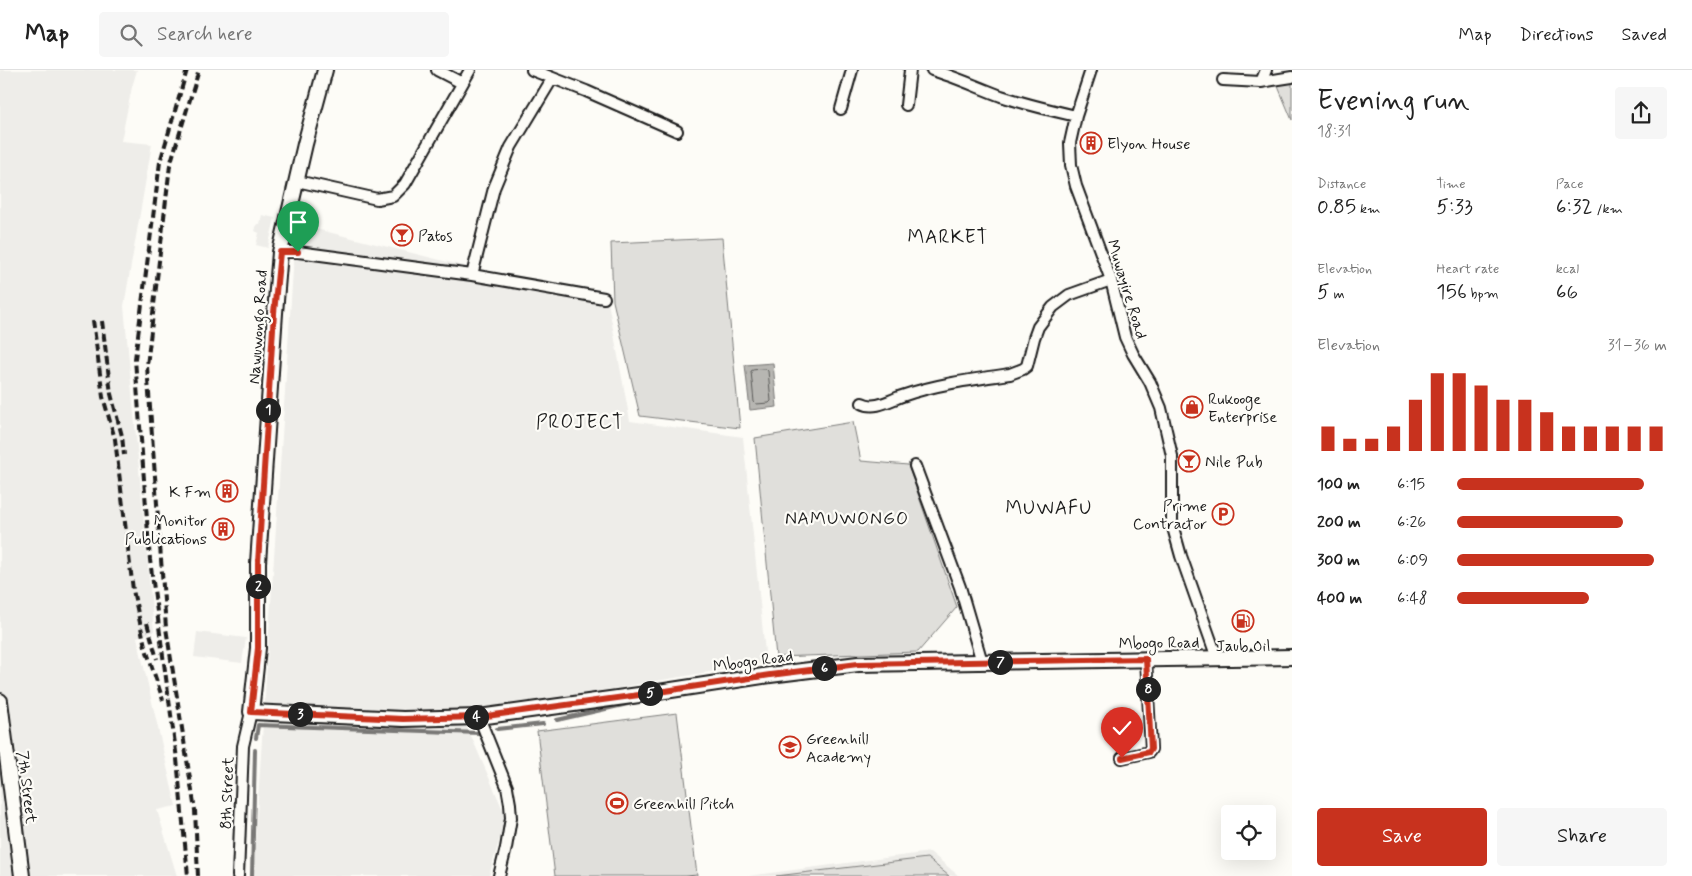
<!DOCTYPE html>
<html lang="en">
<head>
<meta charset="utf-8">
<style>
	body { margin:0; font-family:Mynerve,sans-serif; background:#f6f6f6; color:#222; height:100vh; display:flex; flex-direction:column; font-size:19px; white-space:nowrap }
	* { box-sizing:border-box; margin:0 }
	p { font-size:16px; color:#767676 }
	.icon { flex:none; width:28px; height:28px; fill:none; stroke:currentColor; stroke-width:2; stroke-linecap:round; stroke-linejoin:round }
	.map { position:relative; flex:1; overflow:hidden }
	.side { display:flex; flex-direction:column; background:#fff; width:400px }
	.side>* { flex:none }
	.buttons { position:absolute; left:1221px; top:735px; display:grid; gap:10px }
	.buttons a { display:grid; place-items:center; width:55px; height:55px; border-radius:5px; background:#fff; box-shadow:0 5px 20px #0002; font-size:25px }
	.pin { position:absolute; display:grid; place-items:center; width:42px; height:42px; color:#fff; margin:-51px -21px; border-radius:50% 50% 50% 0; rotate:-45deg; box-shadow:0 0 5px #0007 }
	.pin .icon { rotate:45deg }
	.km { position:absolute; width:25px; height:25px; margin:-12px; border-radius:50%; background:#222; color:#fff; font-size:14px; line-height:25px; text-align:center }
	.round { display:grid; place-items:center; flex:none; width:52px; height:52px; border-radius:5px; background:#f6f6f6 }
	.head { display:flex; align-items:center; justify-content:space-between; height:85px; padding:0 25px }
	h1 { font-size:28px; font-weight:600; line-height:38px }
	.stats { display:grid; grid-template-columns:repeat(3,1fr); gap:8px; height:85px; padding:5px 25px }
	.stats div { display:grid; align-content:center }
	.stats b { font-size:21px; font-weight:600 }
	.stats small { font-size:14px; font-weight:400 }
	.stats p { font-size:14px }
	.chart { height:140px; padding:10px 25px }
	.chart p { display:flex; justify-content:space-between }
	.chart svg { width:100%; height:90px; margin-top:5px; stroke:#c8321e; stroke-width:6 }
	.primary-button { display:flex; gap:10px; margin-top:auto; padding:10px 25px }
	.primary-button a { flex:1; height:58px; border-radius:5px; background:#c8321e; color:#fff; font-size:20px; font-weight:600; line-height:58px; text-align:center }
	.primary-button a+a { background:#f6f6f6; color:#222 }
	ul { padding:0 25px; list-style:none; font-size:16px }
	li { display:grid; grid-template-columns:80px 60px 1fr; align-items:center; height:38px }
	li i { height:12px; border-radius:6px; background:#c8321e }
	header { display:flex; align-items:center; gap:30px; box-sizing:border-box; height:70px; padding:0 25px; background:#fff; border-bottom:1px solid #e0e0e0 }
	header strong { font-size:24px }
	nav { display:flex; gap:28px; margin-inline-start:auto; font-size:18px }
	.search { width:350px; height:45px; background:#f6f6f6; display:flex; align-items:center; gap:12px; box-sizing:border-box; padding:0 18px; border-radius:5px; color:#767676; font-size:19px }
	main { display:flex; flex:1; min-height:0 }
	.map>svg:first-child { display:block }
	.built { fill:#eeede9 }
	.green { fill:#e0dfdb; stroke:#7e7e7c }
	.water { fill:#b7b6b2; stroke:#797876 }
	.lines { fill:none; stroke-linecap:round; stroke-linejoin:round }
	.shore { stroke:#5a5a58; stroke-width:1 }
	.stream { stroke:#797876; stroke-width:4 }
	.street-casing { stroke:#1c1c1c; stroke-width:14 }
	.secondary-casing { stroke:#1c1c1c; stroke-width:18 }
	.street { stroke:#fdfcf7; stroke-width:10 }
	.secondary { stroke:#fdfcf7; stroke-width:14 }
	.rail { stroke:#1c1c1c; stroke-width:4; stroke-dasharray:8 4; stroke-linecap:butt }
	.route-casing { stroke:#fff; stroke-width:10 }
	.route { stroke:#c8321e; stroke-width:6 }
	.labels { text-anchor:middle; stroke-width:4.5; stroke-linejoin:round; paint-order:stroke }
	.poi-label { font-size:16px; fill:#1c1c1c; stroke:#fdfcf7; text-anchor:start }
	.street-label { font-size:16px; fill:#1c1c1c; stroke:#fdfcf7 }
	.neighbourhood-label { font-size:18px; letter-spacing:1px; fill:#1c1c1c; stroke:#fdfcf7 }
	.quarter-label { font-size:19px; letter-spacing:1px; fill:#1c1c1c; stroke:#fdfcf7 }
</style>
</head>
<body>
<header>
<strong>Map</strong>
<div class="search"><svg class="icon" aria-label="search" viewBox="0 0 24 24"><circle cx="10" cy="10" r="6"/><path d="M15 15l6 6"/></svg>Search here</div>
<nav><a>Map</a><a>Directions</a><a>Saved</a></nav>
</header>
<main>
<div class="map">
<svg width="1292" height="806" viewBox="0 0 1292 806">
	<rect width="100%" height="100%" fill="#fdfcf7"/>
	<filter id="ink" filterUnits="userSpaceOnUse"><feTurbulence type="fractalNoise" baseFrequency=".02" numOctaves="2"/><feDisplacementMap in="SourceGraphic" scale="10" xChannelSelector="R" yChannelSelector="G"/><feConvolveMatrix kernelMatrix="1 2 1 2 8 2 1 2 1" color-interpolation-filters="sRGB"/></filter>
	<g filter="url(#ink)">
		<path class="built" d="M0 0H137L132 17 121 71 152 74 124 236 154 562 137 567 176 736 157 740 177 806H0Z
			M262 145 275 148 268 178 256 175 259 163 255 161 257 154H260Z
			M296 154 608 232 630 351 743 367 766 592 462 645 506 747 489 806H253Z
			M197 562 246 568 242 593 194 587Z
			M930 782 959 806H748Z"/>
		<path class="green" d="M1292 12V50L1277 14Z
			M722 168 740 358 640 346 613 231 611 173Z
			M853 352 861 391 908 395 957 537 918 582 776 587 755 368Z
			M677 643 697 805 686 806H555L537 661Z
			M927 788 949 806H776Z"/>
		<path class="water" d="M773 293 777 337 750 340 745 295Z"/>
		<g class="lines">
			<path class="shore" d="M766 299 768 301 771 331 769 333 756 334 754 332 751 301 753 300Z"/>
			<path class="stream" d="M557 650 641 631
				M497 659 543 654
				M256 668 258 655 479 663
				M252 806 255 680"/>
			<g class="street-casing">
				<path id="street" d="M437 0 462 13
					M532 0 586 21 677 61
					M932 0C956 7 977 17 1001 26 1025 34 1050 40 1076 46
					M1091 0 1076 46 1070 73 1071 95 1076 116 1111 210 1125 267 1133 284 1150 312 1161 338 1172 386V454L1181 486 1217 588
					M1223 10 1261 12 1292 7
					M1261 12 1266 0
					M906 35 910 0
					M841 39 852 0
					M297 111 377 129 393 126 405 114 470 0
					M280 182H298L472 205 604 228
					M472 205 494 118 511 77 552 9
					M862 333C875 340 890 330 902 326 937 314 975 309 1010 304L1023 299 1027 296 1034 268 1038 257 1053 237 1069 225 1111 210
					M915 396 960 517 982 592
					M479 647 507 717 510 734 511 748 506 778 499 806
					M1122 688 1149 682 1151 679 1146 589
					M238 806 243 676 251 642"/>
			</g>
			<g class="secondary-casing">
				<path id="secondary" d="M325 0 305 74 280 182 275 243 258 493V578L251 642 403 649 479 647 639 625 770 605 858 594 1292 587
					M0 631 22 806"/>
			</g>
			<use href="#street" class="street"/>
			<use href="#secondary" class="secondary"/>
			<path class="rail" d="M187 0 160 92 135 289 150 490 177 689 188 806
				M93 250 103 327 115 369 133 520 145 576 163 630
				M102 251 111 324 122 366 124 385
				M147 553 157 589
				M198 806 195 740 166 558 147 296 170 95 199 0"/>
		</g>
	</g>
	<g class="lines" filter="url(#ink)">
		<g class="route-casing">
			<path id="route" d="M298 182H280L274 243 258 493V578L251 642 403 649 479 647 639 625 770 605 858 594 1146 589 1151 679 1149 682 1122 688"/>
		</g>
		<use href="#route" class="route"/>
	</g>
	<defs>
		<g id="building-ring" transform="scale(1.125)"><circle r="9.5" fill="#fdfcf7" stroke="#c8321e" stroke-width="1.5"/><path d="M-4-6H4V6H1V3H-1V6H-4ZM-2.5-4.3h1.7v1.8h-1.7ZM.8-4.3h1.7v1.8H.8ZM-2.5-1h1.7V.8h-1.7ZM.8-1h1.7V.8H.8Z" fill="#c8321e"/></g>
		<g id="bar-ring" transform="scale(1.125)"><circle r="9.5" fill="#fdfcf7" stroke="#c8321e" stroke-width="1.5"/><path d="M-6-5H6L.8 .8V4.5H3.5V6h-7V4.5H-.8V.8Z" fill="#c8321e"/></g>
		<g id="shop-ring" transform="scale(1.125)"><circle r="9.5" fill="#fdfcf7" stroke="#c8321e" stroke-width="1.5"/><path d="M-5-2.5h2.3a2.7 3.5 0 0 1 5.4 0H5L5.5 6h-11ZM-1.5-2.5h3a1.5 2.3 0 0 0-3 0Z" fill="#c8321e"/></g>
		<g id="parking-ring" transform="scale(1.125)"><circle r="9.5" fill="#fdfcf7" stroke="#c8321e" stroke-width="1.5"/><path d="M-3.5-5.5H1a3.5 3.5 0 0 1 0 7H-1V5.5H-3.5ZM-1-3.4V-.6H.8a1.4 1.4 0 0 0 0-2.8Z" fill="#c8321e"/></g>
		<g id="fuel-ring" transform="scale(1.125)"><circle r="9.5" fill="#fdfcf7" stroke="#c8321e" stroke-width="1.5"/><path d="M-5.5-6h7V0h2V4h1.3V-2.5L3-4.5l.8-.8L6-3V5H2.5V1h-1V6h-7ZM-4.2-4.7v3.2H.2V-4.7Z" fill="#c8321e"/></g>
		<g id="school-ring" transform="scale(1.125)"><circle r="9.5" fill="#fdfcf7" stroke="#c8321e" stroke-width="1.5"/><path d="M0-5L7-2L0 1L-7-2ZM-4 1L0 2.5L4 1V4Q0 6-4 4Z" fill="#c8321e"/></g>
		<g id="stadium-ring" transform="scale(1.125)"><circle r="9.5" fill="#fdfcf7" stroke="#c8321e" stroke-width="1.5"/><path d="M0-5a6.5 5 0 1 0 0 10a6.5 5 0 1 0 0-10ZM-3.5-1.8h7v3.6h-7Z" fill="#c8321e"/></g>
	</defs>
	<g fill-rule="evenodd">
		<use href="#building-ring" x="1091" y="73"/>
		<use href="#bar-ring" x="402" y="165"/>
		<use href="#shop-ring" x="1192" y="337"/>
		<use href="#bar-ring" x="1189" y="391"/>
		<use href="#building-ring" x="227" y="421"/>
		<use href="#parking-ring" x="1223" y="444"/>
		<use href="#building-ring" x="223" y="459"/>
		<use href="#fuel-ring" x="1243" y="551"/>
		<use href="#school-ring" x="790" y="677"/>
		<use href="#stadium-ring" x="617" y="733"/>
	</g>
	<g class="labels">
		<g class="poi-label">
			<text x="1107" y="79">Elyon House</text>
			<text x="418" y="171">Patos</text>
			<text x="1208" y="334">Rukooge<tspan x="1208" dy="18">Enterprise</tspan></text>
			<text x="1205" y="397">Nile Pub</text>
			<text x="211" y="427" text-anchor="end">K Fm</text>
			<text x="1207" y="441" text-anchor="end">Prime<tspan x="1207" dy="18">Contractor</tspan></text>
			<text x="207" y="456" text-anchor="end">Monitor<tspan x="207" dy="18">Publications</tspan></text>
			<text x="1243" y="581" text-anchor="middle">Jaub Oil</text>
			<text x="806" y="674">Greenhill<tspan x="806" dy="18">Academy</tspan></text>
			<text x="633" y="739">Greenhill Pitch</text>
		</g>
		<g class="street-label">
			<text transform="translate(1128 219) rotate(73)" y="6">Muwayire Road</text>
			<text transform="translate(257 257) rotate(-86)" y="6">Nawuwongo Road</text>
			<text transform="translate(1159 572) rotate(-1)" y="6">Mbogo Road</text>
			<text transform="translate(753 590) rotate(-8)" y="6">Mbogo Road</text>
			<text transform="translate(28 717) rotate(83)" y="6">7th Street</text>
			<text transform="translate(226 723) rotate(-88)" y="6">8th Street</text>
		</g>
		<g class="neighbourhood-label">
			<text x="847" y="454">NAMUWONGO</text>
		</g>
		<g class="quarter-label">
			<text x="948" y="173">MARKET</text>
			<text x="580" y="358">PROJECT</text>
			<text x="1049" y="444">MUWAFU</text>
		</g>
	</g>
</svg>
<div class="buttons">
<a><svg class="icon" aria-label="locate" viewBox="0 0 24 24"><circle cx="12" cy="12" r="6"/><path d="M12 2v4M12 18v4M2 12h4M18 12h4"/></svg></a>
</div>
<div class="pin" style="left:298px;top:182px;background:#1e9e55"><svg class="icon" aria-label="arrive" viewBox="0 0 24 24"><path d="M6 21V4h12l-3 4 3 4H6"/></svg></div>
<div class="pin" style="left:1122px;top:688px;background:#d93025"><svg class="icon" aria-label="check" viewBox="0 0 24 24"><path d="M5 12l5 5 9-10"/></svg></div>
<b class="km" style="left:268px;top:340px">1</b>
<b class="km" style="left:258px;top:516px">2</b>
<b class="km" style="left:300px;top:644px">3</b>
<b class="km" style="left:476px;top:647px">4</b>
<b class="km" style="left:650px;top:623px">5</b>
<b class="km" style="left:824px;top:598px">6</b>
<b class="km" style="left:1000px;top:592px">7</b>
<b class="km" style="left:1148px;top:619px">8</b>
</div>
<section class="side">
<div class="head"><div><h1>Evening run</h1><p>18:31</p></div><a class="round"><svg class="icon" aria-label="share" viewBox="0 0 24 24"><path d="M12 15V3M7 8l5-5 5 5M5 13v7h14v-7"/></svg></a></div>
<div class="stats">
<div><p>Distance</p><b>0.85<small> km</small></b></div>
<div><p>Time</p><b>5:33</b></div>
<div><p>Pace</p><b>6:32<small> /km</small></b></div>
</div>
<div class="stats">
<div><p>Elevation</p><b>5<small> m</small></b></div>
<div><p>Heart rate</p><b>156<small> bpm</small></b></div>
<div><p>kcal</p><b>66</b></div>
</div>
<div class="chart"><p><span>Elevation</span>31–36 m</p>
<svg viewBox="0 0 160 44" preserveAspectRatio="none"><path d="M5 44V32M15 44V38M25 44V38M35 44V32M45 44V19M55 44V6M65 44V6M75 44V12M85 44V19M95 44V19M105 44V25M115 44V32M125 44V32M135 44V32M145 44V32M155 44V32"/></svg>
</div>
<ul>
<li><b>100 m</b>6:15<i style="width:89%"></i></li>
<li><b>200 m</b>6:26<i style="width:79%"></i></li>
<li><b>300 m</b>6:09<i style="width:94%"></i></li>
<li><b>400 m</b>6:48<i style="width:63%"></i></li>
</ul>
<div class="primary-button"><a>Save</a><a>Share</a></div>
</section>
</main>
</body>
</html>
